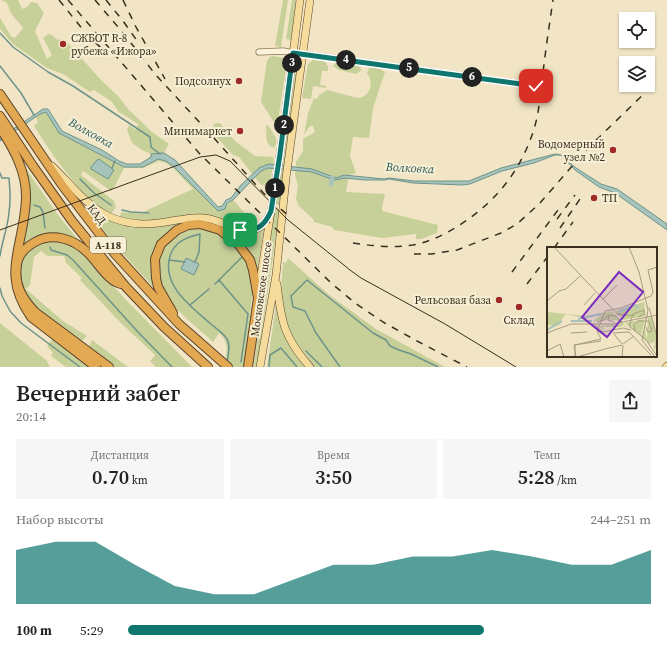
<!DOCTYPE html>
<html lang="ru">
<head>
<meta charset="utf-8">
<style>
	body { margin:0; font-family:"Source Serif 4",serif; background:#f6f6f6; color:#222; height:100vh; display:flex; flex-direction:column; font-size:15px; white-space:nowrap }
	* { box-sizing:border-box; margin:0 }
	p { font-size:13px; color:#767676 }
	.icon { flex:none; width:22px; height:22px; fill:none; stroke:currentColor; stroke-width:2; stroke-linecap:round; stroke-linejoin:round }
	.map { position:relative; height:367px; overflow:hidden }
	.sheet { display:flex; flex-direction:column; background:#fff; flex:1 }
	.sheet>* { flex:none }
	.tools { position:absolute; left:619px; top:12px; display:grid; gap:8px }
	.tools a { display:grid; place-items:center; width:36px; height:36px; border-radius:0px; background:#fff; box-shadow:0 1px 3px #0004; font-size:20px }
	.pin { position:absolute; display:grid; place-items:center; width:34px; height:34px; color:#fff; margin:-17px; border-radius:8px; box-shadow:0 2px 6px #0006 }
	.km { position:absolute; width:20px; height:20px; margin:-10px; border-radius:50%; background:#222; color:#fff; font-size:11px; line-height:20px; text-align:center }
	.round { display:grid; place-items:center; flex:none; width:42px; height:42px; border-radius:0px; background:#f6f6f6 }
	.head { display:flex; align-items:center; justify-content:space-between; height:68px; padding:0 16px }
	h1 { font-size:22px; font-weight:600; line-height:30px }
	.stats { display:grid; grid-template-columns:repeat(3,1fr); gap:6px; height:68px; padding:4px 16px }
	.stats div { display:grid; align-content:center; border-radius:0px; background:#f6f6f6; text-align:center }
	.stats b { font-size:20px; font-weight:600 }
	.stats small { font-size:11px; font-weight:400 }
	.stats p { font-size:11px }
	.chart { height:112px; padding:8px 16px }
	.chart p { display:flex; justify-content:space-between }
	.chart svg { width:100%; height:72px; margin-top:4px; fill:#0f766e; opacity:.7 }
	ul { padding:0 16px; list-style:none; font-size:13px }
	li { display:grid; grid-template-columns:64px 48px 1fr; align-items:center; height:30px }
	li i { height:10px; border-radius:5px; background:#0f766e }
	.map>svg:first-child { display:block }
	.green { fill:#c7d098 }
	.water { fill:#a7c4bc; stroke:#6d938b }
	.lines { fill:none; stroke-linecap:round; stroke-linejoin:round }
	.stream { stroke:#6d938b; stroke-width:1.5 }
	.canal { stroke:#a7c4bc; stroke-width:4.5 }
	.minor-casing { stroke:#8d775a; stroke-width:7 }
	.major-casing { stroke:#5b442e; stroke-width:8 }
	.highway-casing { stroke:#5b442e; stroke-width:10 }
	.minor { stroke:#fbf2d9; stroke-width:5.5 }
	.major { stroke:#f5dc9c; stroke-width:7 }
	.highway { stroke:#e3a852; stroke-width:8 }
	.tram { stroke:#3c2e1e; stroke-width:1 }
	.rail { stroke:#3c2e1e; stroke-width:1.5; stroke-dasharray:7 7; stroke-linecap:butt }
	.route-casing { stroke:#fff; stroke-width:8 }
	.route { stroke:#0f766e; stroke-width:5 }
	.poi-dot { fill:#9f2a26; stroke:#f7efd5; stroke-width:1.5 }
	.labels { text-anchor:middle; stroke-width:4; stroke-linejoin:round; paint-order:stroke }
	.shield { fill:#f7efd5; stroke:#746855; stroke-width:1 }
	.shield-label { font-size:10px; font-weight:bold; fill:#3c2e1e }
	.poi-label { font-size:11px; fill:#3c2e1e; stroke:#f7efd5; text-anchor:end }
	.street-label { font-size:11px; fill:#3c2e1e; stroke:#f7efd5 }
	.water-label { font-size:12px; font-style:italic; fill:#2d5d5b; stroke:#f7efd5 }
	.inset-river { fill:none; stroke:#a7c4bc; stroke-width:2 }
	.inset-road { fill:none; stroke:#a99c82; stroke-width:1 }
	.view { fill:#7b2cbf; fill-opacity:0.15; stroke:#7b2cbf; stroke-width:2 }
	.inset-edge { fill:none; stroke:#3c2e1e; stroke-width:2 }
</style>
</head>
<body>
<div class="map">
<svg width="667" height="367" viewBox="0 0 667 367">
	<rect width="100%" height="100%" fill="#f1e5c5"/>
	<path class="green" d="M1 0H18L22 9 27 7 31 2 37 3 44 13 35 31 47 59 52 55 43 38 48 34 52 35 58 40 64 39 102 81 119 97 128 109 152 132 169 144 164 153 151 154 142 150 132 143 127 130 129 125 136 130 138 124 119 112 111 101 94 90 90 92 63 74 47 68 13 44 0 29V18L11 36 15 38 23 28C20 23 13 17 11 13 8 7 9 2 1 0Z
		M283 0H288L281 47 275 46Z
		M292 0H296L291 40 286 39Z
		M273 56 283 58 287 62 277 127 261 102 267 61 270 57Z
		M314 59 325 61 328 67V71H322L320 85 326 86V88L313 86 311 99 302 98 308 64Z
		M338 61 358 65 362 70 356 74 339 70 333 66 336 62Z
		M295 65 298 66 279 206 276 203Z
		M370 66 380 69 385 72 373 108 369 138 353 137 350 156 356 173 349 175 346 192 385 194 382 208V211L438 225 437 233 421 239H416V234L382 238 334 230 332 227 314 222 313 219 299 206 296 199 298 185 295 175 296 162 303 151V139L315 132 313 126H310L304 135 308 113 314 98 317 99 319 95 327 90 358 98C371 97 374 82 367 73Z
		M43 112H46L59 133 124 167H143L158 159 166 161 174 167 218 211 233 200 237 204 253 224 256 225 250 227H244L212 216 140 221 120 217 121 212 149 214 150 212H143L193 189 173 168 166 163 159 161 143 168H124L114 188 111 191 83 171 81 175 114 201 116 207 111 214 97 206 82 193 53 155 34 126 38 122 36 117Z
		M217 123H220L235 141 255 156 272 157 274 158 270 184 265 186 260 184 239 157 233 155 212 132 214 124Z
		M268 125 276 138V145L273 148C264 143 267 135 266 126Z
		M22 163 58 215 79 241C55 233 45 229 22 245Z
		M85 205 120 223 186 221C175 227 160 236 156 249 154 257 157 282 157 291L115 245Z
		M275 207 279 210 278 222 257 367H254L270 242Z
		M206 226 229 239 249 263 253 288 244 367H224C226 353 231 344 219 333L213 342C199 329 182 316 169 300 153 278 154 246 179 231 185 228 200 227 206 226Z
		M231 229 255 233 264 229 258 267 247 246Z
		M52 239 77 246 128 302 192 367H156L150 361 155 355 121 323 80 280 82 278 66 263 64 256H48L41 251 34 257 30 285 26 289 63 321 87 336 83 340H79L40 313 28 302 18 278 20 263 25 254 33 246Z
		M288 258 328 294 376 329 445 367H314L303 354 288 329 281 292 283 262 286 263Z
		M276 304 279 320 284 333 306 367H267Z
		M0 323 47 361 50 367H0Z
		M53 338 91 367H66L51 356 53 353 47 346Z
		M92 340 128 367H113L91 350 89 347Z"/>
	<path class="water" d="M43 109H48L62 131 102 150 119 161 127 164H140L151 157V154L164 153 175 160 218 207 222 206 226 200 231 198 241 185 259 168 269 164 312 169 336 178 344 175 384 179 389 178 414 181H469L501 168 555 154 561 155 576 168 601 184 617 189 667 224V230L615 193 599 187 575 170 561 155H555L534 163 502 171 470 184 462 185 413 183 389 179 385 180H364L345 178 334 180 312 172 268 168 261 171 233 200 227 203 225 209 218 211 174 167 166 161 158 159 143 167H124L59 133 46 112 40 114 0 141V138Z
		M99 159 114 170 108 179 91 169V167L97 160Z
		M186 258 199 264 194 275 181 269Z"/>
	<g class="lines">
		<path class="stream" d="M0 33 13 47 48 72 73 86 150 137 151 147 160 154
			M0 66 21 93 34 115
			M112 168 115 161
			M0 173 2 178H9C10 189 11 201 9 212 8 227 2 241 0 256
			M80 179 94 193 111 205
			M34 205 40 207 43 212 45 228
			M122 210 131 212 149 213
			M50 247 51 250 67 255 73 260 137 331 172 367
			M169 260 185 262
			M195 262 199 252 200 234C187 237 174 242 170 256 161 286 192 307 212 325 217 329 224 334 227 339 231 346 228 355 227 363
			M219 280 248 314 241 362
			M215 284 242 257
			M0 288 2 296 10 311 21 323 80 367
			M190 305 209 289
			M306 351 322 367
			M269 367 270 355 281 348 297 367
			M340 367 316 333 305 311 293 307 291 296 307 280 373 333 386 340 390 346 399 350 411 354 438 367"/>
		<path class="canal" d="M331 184 332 178"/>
		<g class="minor-casing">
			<path id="minor" d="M259 52 283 51 293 53
				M303 54 536 86"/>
		</g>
		<g class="major-casing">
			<path id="major" d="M52 166C70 183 85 205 108 216 132 227 152 225 177 220 186 219 195 217 204 218 220 219 235 232 251 230 260 229 266 223 269 215
				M277 284C281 321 284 338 310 367
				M258 294 280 154 300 0
				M260 367 276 275 286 178 310 0
				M666 367 667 366"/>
		</g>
		<g class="highway-casing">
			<path id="highway" d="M0 94 62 185 115 254 179 324 228 367
				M0 116 33 166 72 221 126 287 164 327 208 367
				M0 128C14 149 27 173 26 199 24 248 0 273 31 317L96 367
				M173 313 158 287 156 278 155 259 161 244 177 230 188 225 200 224 220 230 239 245 250 260 253 270 258 298 248 367
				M109 367 35 312C22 298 14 285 17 265 18 255 26 247 35 242 53 232 74 239 88 253 96 261 102 271 110 278 113 281 117 283 121 284"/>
		</g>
		<use href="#minor" class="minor"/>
		<use href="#major" class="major"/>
		<use href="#highway" class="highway"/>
		<path class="tram" d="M0 230 200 157 216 155 230 161 288 220 350 270 361 278 445 324 516 367"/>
		<path class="rail" d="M59 0 84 31 107 54
			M68 0 199 153 330 282 355 303 383 322 417 341 467 367
			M95 0 124 34 155 74 213 137 257 186 269 199 289 216
			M106 0 123 21 138 42
			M123 0 136 27 165 79
			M557 219 575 195
			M560 228 580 199
			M353 243C373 246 393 248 413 245 429 242 444 235 458 226 495 203 521 171 534 129 539 113 540 97 542 81 545 54 549 27 553 0
			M554 248 573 222
			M414 254H431L457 250 501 233 517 224 539 204 589 147 651 87
			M512 272 558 210
			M527 284 548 256"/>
	</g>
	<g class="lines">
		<g class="route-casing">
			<path id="route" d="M240 230C257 231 264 227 271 211L280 154 293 53 536 86"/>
		</g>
		<use href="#route" class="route"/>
	</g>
	<g class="poi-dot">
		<circle cx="63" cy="44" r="4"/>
		<circle cx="239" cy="81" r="4"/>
		<circle cx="240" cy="131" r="4"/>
		<circle cx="613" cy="150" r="4"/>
		<circle cx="594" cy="198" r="4"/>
		<circle cx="499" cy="300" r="4"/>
		<circle cx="519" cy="307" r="4"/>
	</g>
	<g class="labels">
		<rect class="shield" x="90" y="237" width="36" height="16" rx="3"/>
		<g class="shield-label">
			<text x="108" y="249">А-118</text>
		</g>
		<g class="poi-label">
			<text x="71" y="42" text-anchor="start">СЖБОТ R-8<tspan x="71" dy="13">рубежа «Ижора»</tspan></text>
			<text x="231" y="85">Подсолнух</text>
			<text x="232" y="135">Минимаркет</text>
			<text x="605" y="148">Водомерный<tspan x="605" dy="13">узел №2</tspan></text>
			<text x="602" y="202" text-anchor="start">ТП</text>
			<text x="491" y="304">Рельсовая база</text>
			<text x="519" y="324" text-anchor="middle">Склад</text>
		</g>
		<g class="street-label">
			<text transform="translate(97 214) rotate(52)" y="4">КАД</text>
			<text transform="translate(261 289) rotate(-82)" y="4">Московское шоссе</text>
		</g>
		<g class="water-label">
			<text transform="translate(91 133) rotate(29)" y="4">Волковка</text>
			<text transform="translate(410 168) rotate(3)" y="4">Волковка</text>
		</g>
	</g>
	<g transform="translate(547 247)">
		<rect width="110" height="110" fill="#f1e5c5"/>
		<path d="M98 49 101 61V68L98 81 99 89 100 92 101 71 105 70 110 92V101L107 102 108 94 103 97 88 84V76L87 84 78 76 98 72 94 88 96 89 101 64ZM97 55 99 69 76 73 68 64ZM65 64 81 82 76 78 73 80H56L58 84 51 79 73 77 70 73 46 74 54 68 36 71 19 67 14 73V77L0 83 6 79 0 77V65L40 69Z" fill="#c7d098"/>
		<path class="inset-river" d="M71 65 88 58 92 61M31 72 54 67M24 74H45M0 83 15 74"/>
		<path class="inset-road" d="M7 0 72 69M82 0 92 25 101 63 95 93 108 110M56 52 70 38M0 54 12 44 19 42 33 29M37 58 48 46M102 60 110 90M70 67 87 69M91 70 97 67V63L86 67 82 79 99 93 110 109M91 74H102L105 84 101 85 99 80M50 75 57 73 61 68M67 75 61 73 62 68 69 69 76 76M47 77 56 85 76 81 84 83M88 84 87 78 92 73M0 86 24 77H66L110 68M24 86 40 85M66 86 82 85 104 108M67 87 75 97M76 97 87 89M58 102 75 98M0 104 13 97 17 110M28 110V98L54 92 50 84 58 64 74 61 104 49 106 45 101 23 110 20M29 110 27 98 54 94M30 110 58 102M75 110 76 98"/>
		<path class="view" d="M72 25 96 45 60 90 35 70Z"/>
		<rect width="110" height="110" class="inset-edge"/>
	</g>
</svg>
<div class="tools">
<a><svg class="icon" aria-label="locate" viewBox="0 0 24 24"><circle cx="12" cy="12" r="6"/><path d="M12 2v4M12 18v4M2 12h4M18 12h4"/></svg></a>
<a><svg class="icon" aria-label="layers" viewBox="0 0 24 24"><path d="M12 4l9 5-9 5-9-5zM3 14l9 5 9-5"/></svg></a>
</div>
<div class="pin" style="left:240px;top:230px;background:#1e9e55"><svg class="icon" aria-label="arrive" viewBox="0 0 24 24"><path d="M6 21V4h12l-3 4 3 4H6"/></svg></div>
<div class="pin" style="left:536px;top:86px;background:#d93025"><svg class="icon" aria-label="check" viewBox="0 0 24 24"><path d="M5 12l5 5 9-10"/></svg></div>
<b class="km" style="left:275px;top:188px">1</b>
<b class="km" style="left:284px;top:125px">2</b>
<b class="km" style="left:292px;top:63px">3</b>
<b class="km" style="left:346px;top:60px">4</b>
<b class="km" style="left:409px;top:68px">5</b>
<b class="km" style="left:472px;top:77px">6</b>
</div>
<section class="sheet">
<div class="head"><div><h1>Вечерний забег</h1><p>20:14</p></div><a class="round"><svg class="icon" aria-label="share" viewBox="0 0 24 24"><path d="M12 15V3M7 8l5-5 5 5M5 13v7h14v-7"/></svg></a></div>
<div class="stats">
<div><p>Дистанция</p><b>0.70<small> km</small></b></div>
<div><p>Время</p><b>3:50</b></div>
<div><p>Темп</p><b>5:28<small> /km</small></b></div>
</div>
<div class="chart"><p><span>Набор высоты</span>244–251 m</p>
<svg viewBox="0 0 160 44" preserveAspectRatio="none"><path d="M0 44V11L10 6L20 6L30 20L40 33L50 38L60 38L70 29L80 20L90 20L100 15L110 15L120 11L130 15L140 20L150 20L160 11V44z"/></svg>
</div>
<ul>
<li><b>100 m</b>5:29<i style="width:68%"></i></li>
</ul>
</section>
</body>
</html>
